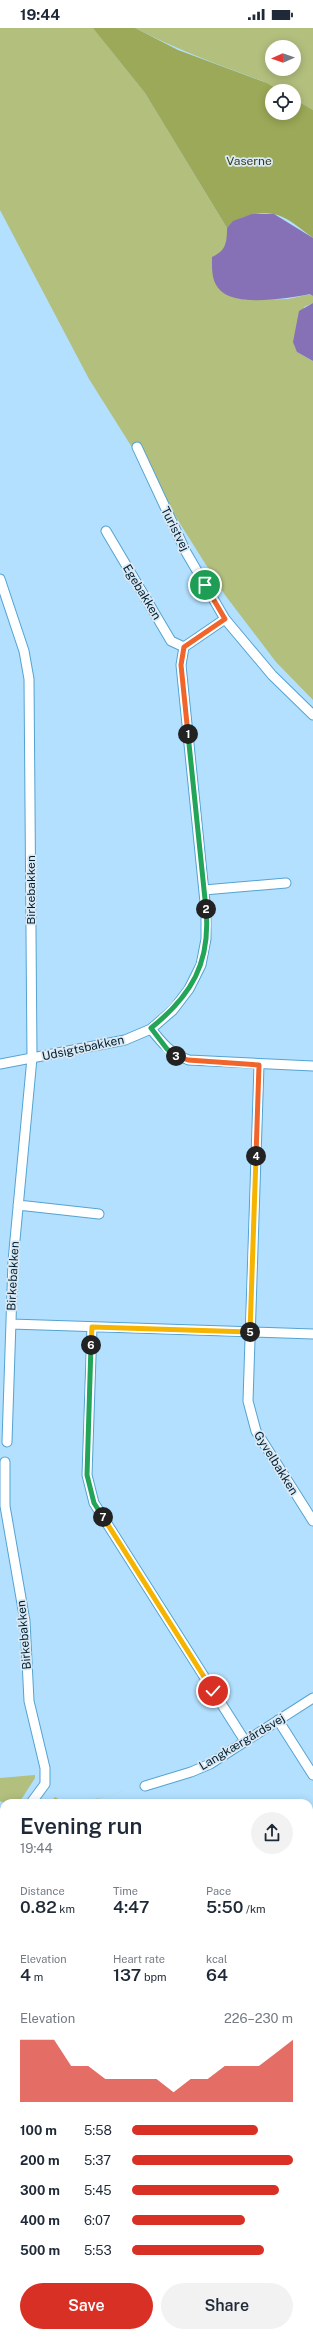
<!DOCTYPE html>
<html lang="en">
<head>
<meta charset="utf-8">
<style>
	body { margin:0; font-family:"Public Sans",sans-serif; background:#f2f2f3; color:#1f2937; height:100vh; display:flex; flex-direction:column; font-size:15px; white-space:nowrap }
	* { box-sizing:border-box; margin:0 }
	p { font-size:13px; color:#747a83 }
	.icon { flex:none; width:22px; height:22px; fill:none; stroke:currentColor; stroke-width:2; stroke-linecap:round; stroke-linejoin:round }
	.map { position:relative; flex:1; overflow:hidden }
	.details { position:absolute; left:0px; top:1771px; width:313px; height:538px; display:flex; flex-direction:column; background:#fff; border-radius:12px 12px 0 0; box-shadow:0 2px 10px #0003 }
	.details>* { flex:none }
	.needle { width:26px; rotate:268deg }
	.buttons { position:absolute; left:265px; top:12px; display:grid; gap:8px }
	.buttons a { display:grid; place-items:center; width:36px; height:36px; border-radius:50%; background:#fff; box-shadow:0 2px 10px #0003; font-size:20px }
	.pin { position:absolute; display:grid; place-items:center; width:34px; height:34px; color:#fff; margin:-17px; border:2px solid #fff; border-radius:50%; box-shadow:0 1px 4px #0007 }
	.km { position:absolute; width:20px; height:20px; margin:-10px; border-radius:50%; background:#222; color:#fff; font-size:11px; line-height:20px; text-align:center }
	.round { display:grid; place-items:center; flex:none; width:42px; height:42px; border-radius:21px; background:#f2f2f3 }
	.head { display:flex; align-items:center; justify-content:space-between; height:68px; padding:0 20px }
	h1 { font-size:22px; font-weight:600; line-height:30px }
	.stats { display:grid; grid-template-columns:repeat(3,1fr); gap:6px; height:68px; padding:4px 20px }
	.stats div { display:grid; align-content:center }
	.stats b { font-size:17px; font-weight:600 }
	.stats small { font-size:11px; font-weight:400 }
	.stats p { font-size:11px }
	.chart { height:112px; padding:8px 20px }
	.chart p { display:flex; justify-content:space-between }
	.chart svg { width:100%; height:72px; margin-top:4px; fill:#d93025; opacity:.7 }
	.cta { display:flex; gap:8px; margin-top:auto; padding:8px 20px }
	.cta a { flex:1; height:46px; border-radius:24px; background:#d93025; color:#fff; font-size:16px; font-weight:600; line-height:46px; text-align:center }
	.cta a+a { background:#f2f2f3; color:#1f2937 }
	ul { padding:0 20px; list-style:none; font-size:13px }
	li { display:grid; grid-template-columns:64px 48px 1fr; align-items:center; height:30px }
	li i { height:10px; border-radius:5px; background:#d93025 }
	.status { display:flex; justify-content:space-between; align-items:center; height:28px; padding:0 20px; background:#fff; direction:ltr }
	.status svg { height:11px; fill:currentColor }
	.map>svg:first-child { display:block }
	.green { fill:#b2bf7d; fill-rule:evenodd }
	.forest { fill:#9ba958 }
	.water { fill:#8670b6 }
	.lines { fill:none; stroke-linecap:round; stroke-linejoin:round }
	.street-casing { stroke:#54a3d3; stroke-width:11 }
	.secondary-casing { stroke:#54a3d3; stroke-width:15 }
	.street { stroke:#fff; stroke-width:9 }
	.secondary { stroke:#f8e0cc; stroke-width:13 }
	.split-1-casing { stroke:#fff; stroke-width:8 }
	.split-2-casing { stroke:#fff; stroke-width:8 }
	.split-3-casing { stroke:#fff; stroke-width:8 }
	.split-4-casing { stroke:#fff; stroke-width:8 }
	.split-5-casing { stroke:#fff; stroke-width:8 }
	.split-6-casing { stroke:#fff; stroke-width:8 }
	.split-7-casing { stroke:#fff; stroke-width:8 }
	.split-8-casing { stroke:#fff; stroke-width:8 }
	.split-1 { stroke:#f0652b; stroke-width:5 }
	.split-2 { stroke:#22a559; stroke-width:5 }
	.split-3 { stroke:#22a559; stroke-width:5 }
	.split-4 { stroke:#f0652b; stroke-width:5 }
	.split-5 { stroke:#f5b400; stroke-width:5 }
	.split-6 { stroke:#f5b400; stroke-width:5 }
	.split-7 { stroke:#22a559; stroke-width:5 }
	.split-8 { stroke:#f5b400; stroke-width:5 }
	.labels { text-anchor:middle; stroke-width:3.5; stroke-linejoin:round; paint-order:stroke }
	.park-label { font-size:12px; fill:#353b18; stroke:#dae8f3 }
	.street-label { font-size:12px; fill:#002032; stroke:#dae8f3 }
</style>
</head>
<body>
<div class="status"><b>19:44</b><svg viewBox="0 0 49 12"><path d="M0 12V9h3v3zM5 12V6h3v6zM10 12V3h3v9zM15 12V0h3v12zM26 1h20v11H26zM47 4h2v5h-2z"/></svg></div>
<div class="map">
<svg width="313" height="2309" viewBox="0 0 313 2309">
	<rect width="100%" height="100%" fill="#b2e0fe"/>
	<path class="green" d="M0 0H313V82L294 71V63C277 63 272 56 257 51 214 35 176 21 135 0L106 16 145 65 227 200V216L220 225 244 272 288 271 311 266 313 268V275L304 279 297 324 313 333V672L276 634 225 567 89 351 0 182ZM272 19H294V41H272Z
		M35 1747V1750L19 1775H4L0 1773V1750Z
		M135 1759 84 1775H54L53 1771 55 1769C74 1782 114 1765 135 1759Z"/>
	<path class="forest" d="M93 0H135L178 22 267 55 281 63H272V85H294V71L313 82V210C302 202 287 188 273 186 258 183 237 189 227 200L145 65Z"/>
	<path class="water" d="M252 186H274L313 210V268L310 266C290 270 237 279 221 263 211 254 212 241 212 229 226 223 227 214 227 200L233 193Z
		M313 275V333L297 324 293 314 299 283Z
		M4 2020V2065H0V2021Z"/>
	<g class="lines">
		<g class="street-casing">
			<path id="street" d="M137 419 186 524 225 591 272 647 313 687
				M106 503 171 613 184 619
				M0 551 24 623 29 651 32 1030 13 1233 7 1414
				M204 862 286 855
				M151 1001C162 1015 171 1026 189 1032L313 1038
				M0 1036 125 1012 151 1001 173 982 189 961 201 937 206 911V884L181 637 184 619 225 591
				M259 1037 248 1373 256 1403 313 1493
				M18 1177 99 1186
				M11 1296 313 1306
				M92 1299 87 1447 94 1475 245 1713
				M5 1434V1478L25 1593 29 1673 45 1740V1756L31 1775
				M278 1692 313 1747
				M145 1758 191 1744 210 1736 313 1670
				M0 1922 4 1921
				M0 2079H4
				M309 2227 313 2226
				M36 2305V2309
				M54 2305V2309"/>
		</g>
		<g class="secondary-casing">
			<path id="secondary" d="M0 1792 4 1795
				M309 2051H313
				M283 2305 286 2309"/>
		</g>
		<use href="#street" class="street"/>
		<use href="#secondary" class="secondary"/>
	</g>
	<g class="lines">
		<g class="split-1-casing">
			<path id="split-1" d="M188 706 181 637 184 619 225 591 205 557"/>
		</g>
		<g class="split-2-casing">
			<path id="split-2" d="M188 706 206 881"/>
		</g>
		<g class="split-3-casing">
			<path id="split-3" d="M176 1028 167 1021 151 1000C191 968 211 935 206 881"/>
		</g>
		<g class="split-4-casing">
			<path id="split-4" d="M176 1028 188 1032 259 1037 256 1128"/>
		</g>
		<g class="split-5-casing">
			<path id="split-5" d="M250 1304 256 1128"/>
		</g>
		<g class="split-6-casing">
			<path id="split-6" d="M91 1317 92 1299 250 1304"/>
		</g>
		<g class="split-7-casing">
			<path id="split-7" d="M91 1317 87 1447 94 1475 103 1489"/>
		</g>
		<g class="split-8-casing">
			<path id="split-8" d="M103 1489 213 1663"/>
		</g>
		<use href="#split-1" class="split-1"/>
		<use href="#split-2" class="split-2"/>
		<use href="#split-3" class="split-3"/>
		<use href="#split-4" class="split-4"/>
		<use href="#split-5" class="split-5"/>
		<use href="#split-6" class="split-6"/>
		<use href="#split-7" class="split-7"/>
		<use href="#split-8" class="split-8"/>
	</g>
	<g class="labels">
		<g class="park-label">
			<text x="249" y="137">Vaserne</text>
		</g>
		<g class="street-label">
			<text transform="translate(175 501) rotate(63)" y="4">Turistvej</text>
			<text transform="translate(142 564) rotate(59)" y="4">Egebakken</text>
			<text transform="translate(31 862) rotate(-90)" y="4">Birkebakken</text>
			<text transform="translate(83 1020) rotate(-12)" y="4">Udsigtsbakken</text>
			<text transform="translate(13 1248) rotate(-87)" y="4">Birkebakken</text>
			<text transform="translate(276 1435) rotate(58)" y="4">Gyvelbakken</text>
			<text transform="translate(24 1607) rotate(-95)" y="4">Birkebakken</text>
			<text transform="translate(242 1714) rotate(-31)" y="4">Langkærgårdsvej</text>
		</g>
	</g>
</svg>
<div class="buttons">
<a><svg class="needle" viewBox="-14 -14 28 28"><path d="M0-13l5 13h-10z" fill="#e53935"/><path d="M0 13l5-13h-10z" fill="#747a83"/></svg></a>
<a><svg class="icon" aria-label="locate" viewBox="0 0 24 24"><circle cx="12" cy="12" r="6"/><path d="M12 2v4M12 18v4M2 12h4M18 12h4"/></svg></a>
</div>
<div class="pin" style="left:205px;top:557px;background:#1e9e55"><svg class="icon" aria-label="arrive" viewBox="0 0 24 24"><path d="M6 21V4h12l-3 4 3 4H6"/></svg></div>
<div class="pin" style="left:213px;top:1663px;background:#d93025"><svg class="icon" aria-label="check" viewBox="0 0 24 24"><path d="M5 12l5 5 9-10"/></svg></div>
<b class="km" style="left:188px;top:706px">1</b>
<b class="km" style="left:206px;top:881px">2</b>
<b class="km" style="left:176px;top:1028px">3</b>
<b class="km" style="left:256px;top:1128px">4</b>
<b class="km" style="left:250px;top:1304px">5</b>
<b class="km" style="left:91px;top:1317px">6</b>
<b class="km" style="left:103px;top:1489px">7</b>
<section class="details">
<div class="head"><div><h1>Evening run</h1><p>19:44</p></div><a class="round"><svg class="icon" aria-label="share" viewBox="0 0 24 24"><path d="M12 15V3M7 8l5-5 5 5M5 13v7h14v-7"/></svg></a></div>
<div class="stats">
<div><p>Distance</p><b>0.82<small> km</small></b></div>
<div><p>Time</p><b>4:47</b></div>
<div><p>Pace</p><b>5:50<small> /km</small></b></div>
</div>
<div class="stats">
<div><p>Elevation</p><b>4<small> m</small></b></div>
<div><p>Heart rate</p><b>137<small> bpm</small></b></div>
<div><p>kcal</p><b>64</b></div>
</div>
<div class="chart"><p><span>Elevation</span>226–230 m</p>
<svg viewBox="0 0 160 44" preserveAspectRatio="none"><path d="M0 44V6L10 6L20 6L30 22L40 22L50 30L60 30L70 30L80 30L90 38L100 30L110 30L120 22L130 22L140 22L150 14L160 6V44z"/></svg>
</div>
<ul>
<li><b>100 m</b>5:58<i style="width:78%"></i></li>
<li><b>200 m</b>5:37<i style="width:100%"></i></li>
<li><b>300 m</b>5:45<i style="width:91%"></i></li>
<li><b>400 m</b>6:07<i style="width:70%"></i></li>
<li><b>500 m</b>5:53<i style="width:82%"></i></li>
</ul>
<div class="cta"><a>Save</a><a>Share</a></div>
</section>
</div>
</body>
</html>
